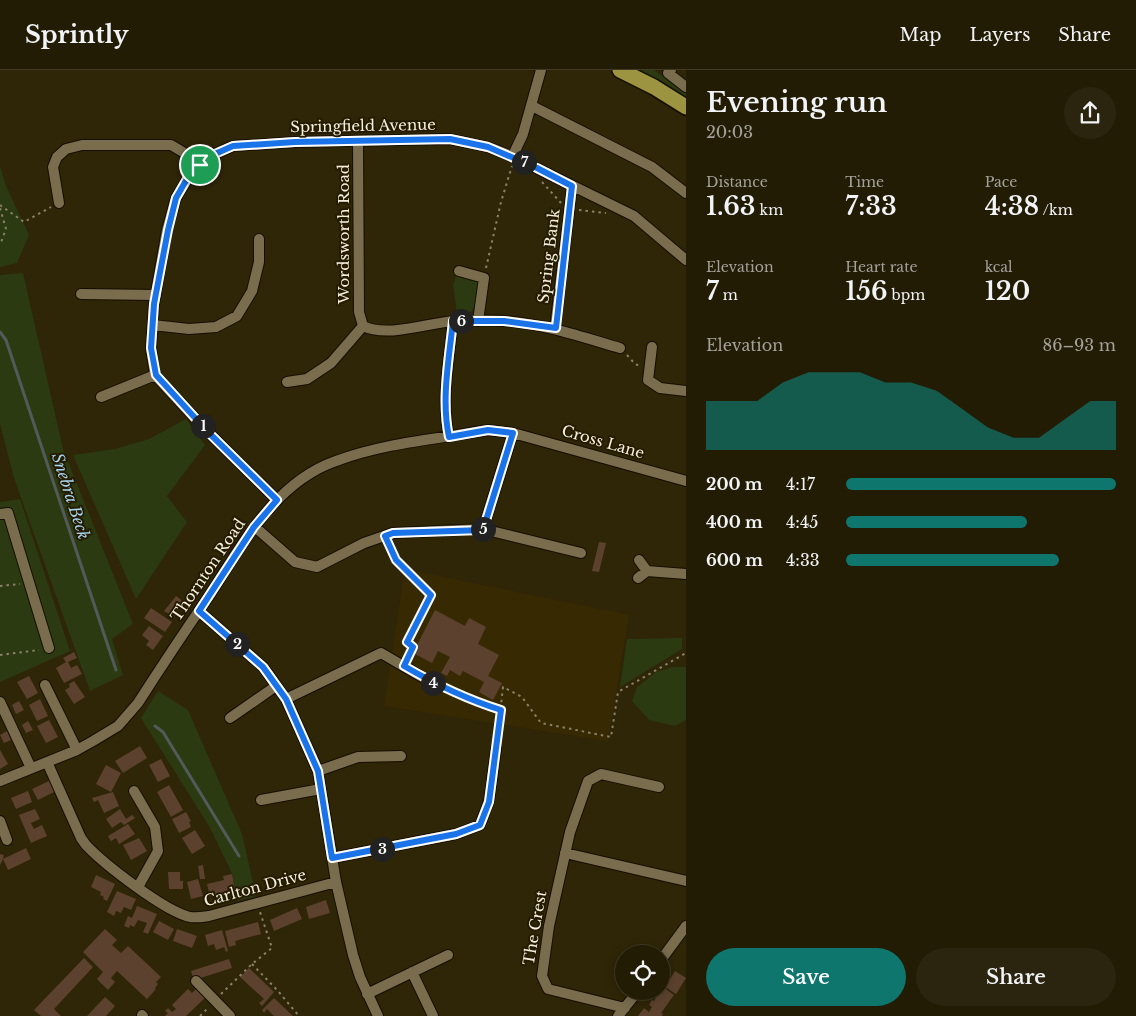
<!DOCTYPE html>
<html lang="en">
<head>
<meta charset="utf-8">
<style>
	body { margin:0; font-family:"Libre Baskerville",serif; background:#2b250f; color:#f1f3f6; height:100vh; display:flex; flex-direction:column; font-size:19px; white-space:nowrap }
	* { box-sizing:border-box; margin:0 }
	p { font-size:16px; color:#a3a19a }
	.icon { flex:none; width:28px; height:28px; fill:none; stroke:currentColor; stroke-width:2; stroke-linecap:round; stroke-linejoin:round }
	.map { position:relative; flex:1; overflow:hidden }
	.side { display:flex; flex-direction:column; background:#231c05; width:450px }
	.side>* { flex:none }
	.controls { position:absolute; left:615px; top:875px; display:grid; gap:10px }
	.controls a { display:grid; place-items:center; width:55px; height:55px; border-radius:50%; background:#231c05; box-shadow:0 2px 12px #0003,0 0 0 1px #403a27; font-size:25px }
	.pin { position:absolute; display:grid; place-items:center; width:42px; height:42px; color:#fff; margin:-21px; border:2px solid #fff; border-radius:50%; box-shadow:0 1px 5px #0007 }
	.km { position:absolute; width:25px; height:25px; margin:-12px; border-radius:50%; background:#222; color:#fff; font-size:14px; line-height:25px; text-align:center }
	.round { display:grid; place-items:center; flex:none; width:52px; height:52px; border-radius:26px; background:#2b250f }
	.summary { display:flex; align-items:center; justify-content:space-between; height:85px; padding:0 20px }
	h1 { font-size:28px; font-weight:600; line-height:38px }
	.metrics { display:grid; grid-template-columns:repeat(3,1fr); gap:8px; height:85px; padding:5px 20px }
	.metrics div { display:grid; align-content:center }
	.metrics b { font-size:25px; font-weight:600 }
	.metrics small { font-size:14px; font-weight:400 }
	.metrics p { font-size:14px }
	.chart { height:140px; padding:10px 20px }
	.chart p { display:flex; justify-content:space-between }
	.chart svg { width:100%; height:90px; margin-top:5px; fill:#0f766e; opacity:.7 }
	.cta { display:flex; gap:10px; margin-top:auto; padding:10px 20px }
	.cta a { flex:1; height:58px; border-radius:30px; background:#0f766e; color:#fff; font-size:20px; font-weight:600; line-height:58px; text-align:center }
	.cta a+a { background:#2b250f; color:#f1f3f6 }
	ul { padding:0 20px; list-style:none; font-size:16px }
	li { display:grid; grid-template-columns:80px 60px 1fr; align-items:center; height:38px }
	li i { height:12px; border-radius:6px; background:#0f766e }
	header { display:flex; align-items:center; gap:30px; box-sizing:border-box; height:70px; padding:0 25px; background:#231c05; border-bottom:1px solid #403a27 }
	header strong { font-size:24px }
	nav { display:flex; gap:28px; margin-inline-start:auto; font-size:18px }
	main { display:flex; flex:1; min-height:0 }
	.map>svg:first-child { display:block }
	.built { fill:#372a02 }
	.green { fill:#2c3a11 }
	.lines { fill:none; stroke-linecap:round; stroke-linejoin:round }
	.stream { stroke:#525a5a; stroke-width:3 }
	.building { fill:#5c422e }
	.minor-casing { stroke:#160e00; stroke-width:12 }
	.highway-casing { stroke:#160e00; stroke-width:18 }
	.path { stroke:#898068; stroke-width:2; stroke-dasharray:2.5 4; stroke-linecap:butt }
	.minor { stroke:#796d4e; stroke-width:10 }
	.highway { stroke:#9d9442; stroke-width:15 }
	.route-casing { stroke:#fff; stroke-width:10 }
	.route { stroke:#1a73e8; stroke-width:6 }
	.labels { text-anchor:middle; stroke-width:4; stroke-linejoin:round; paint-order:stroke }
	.street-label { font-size:15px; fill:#f6efde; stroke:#251b00 }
	.water-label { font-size:16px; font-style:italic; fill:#a4d4ef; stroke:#251b00 }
</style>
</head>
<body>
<header>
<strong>Sprintly</strong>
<nav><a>Map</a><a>Layers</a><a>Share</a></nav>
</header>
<main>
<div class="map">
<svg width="686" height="946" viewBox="0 0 686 946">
	<rect width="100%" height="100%" fill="#2f2507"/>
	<path class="built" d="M405 499 629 545 608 671 384 636Z"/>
	<path class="green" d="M640 0H654L686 23V27Z
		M0 97 6 116 29 165 17 193 0 197Z
		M23 203 63 379 133 554 112 569 123 605 90 621 14 408 0 354V205Z
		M458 203 480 211C479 221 478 234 471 242L457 243 453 214Z
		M186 349 205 375 167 426 187 452 136 529 73 385 115 379 149 369Z
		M20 429 70 581 0 612V432Z
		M682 568V579L620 617 627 569Z
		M673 597H686V650L675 656 649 650 632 631 637 617 656 602Z
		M158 621 188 640 242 764 256 826 238 831 232 803 209 756 141 648Z"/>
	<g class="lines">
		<path class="stream" d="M0 262 6 270 116 600
			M155 656 163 662 239 786"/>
	</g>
	<path class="building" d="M599 472 606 473 599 502 592 501Z
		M176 526 184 532 174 547 164 541Z
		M151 538 172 552 165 562 144 548Z
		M435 540 465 556 469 548 486 557 478 574 499 585 488 606 502 613 493 630 479 622 484 612 463 601 460 606 450 600 447 606 441 603 450 587 438 581 432 593 413 583Z
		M149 556 163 566 153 580 146 575 149 571 142 565Z
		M74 582 77 588 68 592 71 598 77 595 82 604 64 613 56 598 66 592 63 588Z
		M29 606 38 623 27 629 17 612Z
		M74 611 85 627 74 634 65 620 70 617 69 614Z
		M40 629 48 646 37 651 29 635Z
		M19 631 24 640 16 644 12 635Z
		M49 650 58 667 46 673 37 656Z
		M28 651 33 660 26 663 22 655Z
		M7 661 11 670 4 673 0 665Z
		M140 676 147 688 123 703 115 691Z
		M0 680 8 694 0 699Z
		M161 689 170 706 158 712 149 695Z
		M106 695 121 703 111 722 96 714Z
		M51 710 56 721 38 730 32 719Z
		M169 715 183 740 171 747 157 722Z
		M28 721 32 732 16 739 11 728Z
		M113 722 119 736 104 743 98 730 94 732 92 728Z
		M35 739 40 749 31 753 34 759 42 755 47 766 31 773 19 745Z
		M120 739 126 749 132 745 135 748 124 755 121 752 112 758 106 749Z
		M186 742 191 751 189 752 191 757 179 763 172 749Z
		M128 754 135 764 119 774 116 768 111 771 108 766Z
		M195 760 205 776 192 784 182 768Z
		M139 768 147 781 131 790 123 775Z
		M26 778 31 789 8 800 3 789 0 795V784L4 785 3 789Z
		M203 795 205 809H200L198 796Z
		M168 802H180V811H183V819H169Z
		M232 804 235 820 210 826 207 814 224 810 223 806Z
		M96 805 115 814 107 831 103 829 104 827 100 825 101 822 91 817Z
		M198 809 203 826 191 829 187 812Z
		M117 821 136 829 131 840 124 837 121 843 116 841 114 846 107 842Z
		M326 830 330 843 309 849 306 837Z
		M137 836 157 844 148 864 143 862 147 853 138 850 134 857 130 855 129 858 124 856 128 846 132 848Z
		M297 838 302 849 274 861 270 850Z
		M159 851 174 859 168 870 153 862Z
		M258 852 261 864 235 871 236 875 229 877 225 861Z
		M105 859 117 870 112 875 121 883 128 876 161 907 156 912 158 914 155 918 156 919 147 929 117 901 111 908 115 912 108 920 97 909 103 902 83 882Z
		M177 859 197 866 192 878 173 871Z
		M222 860 228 881 226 882 224 877 216 880 214 874 208 876 205 865Z
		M84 888 93 897 54 939 61 946H41L34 940Z
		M229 889 232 898 194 910 191 901Z
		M249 898 274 922 262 936 259 933 264 929 240 907Z
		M675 901 686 908 676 924 665 917Z
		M198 917 207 926 186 946H165L168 943 165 941 168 938 172 942 176 939 172 935 188 919 192 923Z
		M663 917 674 925 661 943 663 944 662 946H638L644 938 649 942 652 937 649 935 652 930 654 931Z
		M105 927 115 936 106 946H87Z
		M274 928 293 946H274L267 939 264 943 262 940Z"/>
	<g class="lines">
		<g class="minor-casing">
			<path id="minor" d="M671 0 668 3 686 17
				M532 36 652 97 686 123
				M358 71 359 242 363 256
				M515 81 523 64 541 0
				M59 133 53 97 57 87 66 79 82 75H171L188 85 200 95
				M459 201 484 208 478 251
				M81 224 156 225
				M153 255 189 259 216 257 237 246 252 221 259 192V169
				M363 256C387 268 428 253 454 251 470 250 488 250 504 251 544 254 582 267 620 278
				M555 259 572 117
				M652 277 648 310 660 318 686 321
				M287 312 307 309 331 293 363 256
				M101 327 155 305
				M449 367C441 330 449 289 453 251
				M277 430 207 361 155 305 151 278 154 234 167 160 176 128 191 103 208 87 233 76 295 72 450 69 488 77 514 87 634 146 686 190
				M0 444 8 443 49 578
				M255 457 295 492 317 497 364 473 393 463 483 459 581 483
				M483 459 513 363
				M639 490 647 501 686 504
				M638 508 647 501
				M199 541 263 597 286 629 318 701 336 812 353 885 360 907 378 946
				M45 615 77 680
				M286 629 381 583 436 615
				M0 632 31 698
				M230 648 276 616
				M47 692 81 768 86 775C104 794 164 841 190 847 196 848 202 847 209 846L336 812
				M318 701 358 687 401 686
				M0 711 77 680 93 671 118 656 138 633C161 597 185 561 209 526 242 475 275 412 336 391 384 373 437 369 488 360L513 363 686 411
				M134 721 155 757 158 781 138 817
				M261 730 321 719
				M0 751 7 770
				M565 783 686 811
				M332 788 456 764 480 755 489 731 496 679
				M661 890 686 856
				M412 902 433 946
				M196 911 230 946
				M367 924 448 885
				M625 938 548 919 542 906 549 856 570 762 588 711 601 704 659 717
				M142 945 143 946
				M618 946 638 921"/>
		</g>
		<g class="highway-casing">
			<path id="highway" d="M620 0 654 17 686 37"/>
		</g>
		<path class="path" d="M542 112 561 133
			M0 135 24 152 51 137
			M0 138 6 159 0 175
			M579 140 606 143
			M486 198 501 132 512 96
			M627 285 635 294 640 296
			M389 475 396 490 431 525 407 572 413 577 408 587
			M0 516 20 514
			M0 585 39 580
			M445 619 473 631 501 641
			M497 671 503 617 522 627 541 653 611 667 618 622 686 583
			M252 894 278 921 299 946
			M221 924 252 894 272 878 260 842
			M200 946 209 937"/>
		<use href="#minor" class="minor"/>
		<use href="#highway" class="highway"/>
	</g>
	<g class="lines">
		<g class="route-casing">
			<path id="route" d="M450 69 488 77 537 98 572 116 556 258 504 251H453C449 289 441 330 449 367L488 360 513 363 483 460 393 463 385 466 396 490 431 525 407 572 413 577 404 596C435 614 466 629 501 640L489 732 480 755 456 764 332 788 318 701 286 629 263 597 199 541 254 457 277 430 207 361 156 305 151 278 154 234 168 160 176 128 191 102 208 87 233 76 295 72Z"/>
		</g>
		<use href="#route" class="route"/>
	</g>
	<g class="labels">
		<g class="street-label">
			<text transform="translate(363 56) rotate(-1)" y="5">Springfield Avenue</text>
			<text transform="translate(344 164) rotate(-90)" y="5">Wordsworth Road</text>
			<text transform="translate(549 186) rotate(-83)" y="5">Spring Bank</text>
			<text transform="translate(603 372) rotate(16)" y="5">Cross Lane</text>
			<text transform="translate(208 500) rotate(-56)" y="5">Thornton Road</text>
			<text transform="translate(255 818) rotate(-15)" y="5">Carlton Drive</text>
			<text transform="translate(535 858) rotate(-80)" y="5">The Crest</text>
		</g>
		<g class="water-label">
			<text transform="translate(71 426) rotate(72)" y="6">Snebra Beck</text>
		</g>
	</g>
</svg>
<div class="controls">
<a><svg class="icon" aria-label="locate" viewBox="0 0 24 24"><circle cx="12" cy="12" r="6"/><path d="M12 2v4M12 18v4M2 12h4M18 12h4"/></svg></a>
</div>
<div class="pin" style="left:200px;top:95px;background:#1e9e55"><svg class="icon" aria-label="arrive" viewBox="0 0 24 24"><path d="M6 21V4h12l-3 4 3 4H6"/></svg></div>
<b class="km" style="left:203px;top:356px">1</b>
<b class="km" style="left:237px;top:574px">2</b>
<b class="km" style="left:382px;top:779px">3</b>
<b class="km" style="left:433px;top:613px">4</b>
<b class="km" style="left:483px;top:459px">5</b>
<b class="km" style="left:461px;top:251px">6</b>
<b class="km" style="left:524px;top:92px">7</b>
</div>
<section class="side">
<div class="summary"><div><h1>Evening run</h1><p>20:03</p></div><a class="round"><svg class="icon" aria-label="share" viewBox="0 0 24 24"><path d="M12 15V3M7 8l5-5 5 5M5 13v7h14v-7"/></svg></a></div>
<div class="metrics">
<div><p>Distance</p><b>1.63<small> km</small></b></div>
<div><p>Time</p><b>7:33</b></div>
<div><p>Pace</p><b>4:38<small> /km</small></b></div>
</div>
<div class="metrics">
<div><p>Elevation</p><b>7<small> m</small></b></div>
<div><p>Heart rate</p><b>156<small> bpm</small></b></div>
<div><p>kcal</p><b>120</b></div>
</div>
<div class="chart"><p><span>Elevation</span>86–93 m</p>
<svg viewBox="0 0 160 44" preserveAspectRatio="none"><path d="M0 44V20L10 20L20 20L30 11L40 6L50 6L60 6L70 11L80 11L90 15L100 24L110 33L120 38L130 38L140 29L150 20L160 20V44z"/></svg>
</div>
<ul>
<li><b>200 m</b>4:17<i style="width:100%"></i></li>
<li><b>400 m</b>4:45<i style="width:67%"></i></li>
<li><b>600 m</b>4:33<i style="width:79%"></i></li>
</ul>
<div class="cta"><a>Save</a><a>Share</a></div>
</section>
</main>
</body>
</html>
